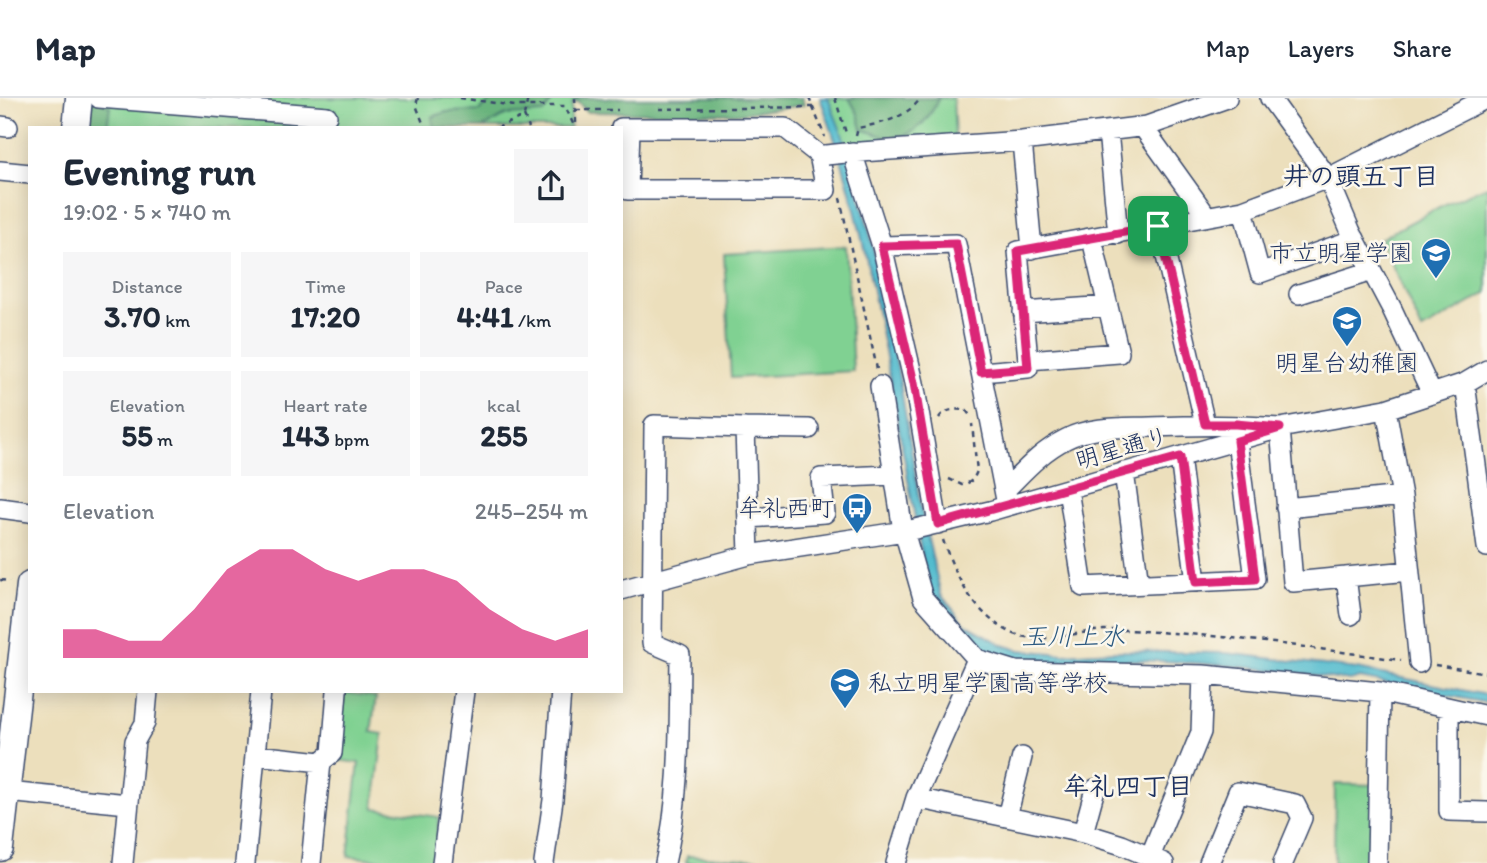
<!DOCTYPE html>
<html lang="en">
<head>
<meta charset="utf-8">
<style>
	body { margin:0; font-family:Itim,"Klee One",sans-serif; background:#f6f6f7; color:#1f2937; height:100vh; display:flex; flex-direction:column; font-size:26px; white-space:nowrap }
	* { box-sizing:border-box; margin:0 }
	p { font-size:23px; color:#747a83 }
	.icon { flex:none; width:38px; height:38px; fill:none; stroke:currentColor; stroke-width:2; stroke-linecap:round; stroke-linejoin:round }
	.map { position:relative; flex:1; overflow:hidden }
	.details { position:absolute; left:28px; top:28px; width:595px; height:567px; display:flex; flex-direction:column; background:#fff; border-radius:0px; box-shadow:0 4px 18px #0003 }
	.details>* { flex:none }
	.pin { position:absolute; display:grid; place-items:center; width:60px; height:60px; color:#fff; margin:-30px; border-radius:14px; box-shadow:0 4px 10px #0006 }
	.round { display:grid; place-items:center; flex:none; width:74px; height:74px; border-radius:0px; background:#f6f6f7 }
	.head { display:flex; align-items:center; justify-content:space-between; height:119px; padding:0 35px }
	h1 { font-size:38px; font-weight:700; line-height:52px }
	.figures { display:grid; grid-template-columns:repeat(3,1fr); gap:10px; height:119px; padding:7px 35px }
	.figures div { display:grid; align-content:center; border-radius:0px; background:#f6f6f7; text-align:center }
	.figures b { font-size:30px; font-weight:700 }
	.figures small { font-size:19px; font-weight:400 }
	.figures p { font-size:19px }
	.chart { height:196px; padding:14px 35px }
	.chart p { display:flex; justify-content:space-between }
	.chart svg { width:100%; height:126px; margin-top:7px; fill:#db2777; opacity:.7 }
	header { display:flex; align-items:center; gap:42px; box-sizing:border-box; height:98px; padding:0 35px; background:#fff; border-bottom:2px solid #e0e1e3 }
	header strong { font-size:33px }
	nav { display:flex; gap:38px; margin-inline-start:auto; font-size:24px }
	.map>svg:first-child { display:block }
	.green { fill:#80d192; stroke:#4e8078; stroke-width:2 }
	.forest { fill:#68b37c; stroke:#42716d; stroke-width:2 }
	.water { fill:#51bbce; stroke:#367596; stroke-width:2 }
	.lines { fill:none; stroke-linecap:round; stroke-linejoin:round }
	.minor-casing { stroke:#3a496c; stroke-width:22 }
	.major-casing { stroke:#3a496c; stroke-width:29 }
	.path { stroke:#3a496c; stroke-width:2.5; stroke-dasharray:5 5; stroke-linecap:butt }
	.minor { stroke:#fff; stroke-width:19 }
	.major { stroke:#fff; stroke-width:26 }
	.minor-bridge-casing { stroke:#3a496c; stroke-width:22; stroke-linecap:butt }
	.minor-bridge { stroke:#fff; stroke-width:19 }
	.route-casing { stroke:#fff; stroke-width:14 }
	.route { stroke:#db2777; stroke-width:9 }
	.labels { text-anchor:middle; stroke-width:5; stroke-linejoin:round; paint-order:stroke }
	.poi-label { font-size:24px; fill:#1b2f5e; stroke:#fbf7ec; text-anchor:end }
	.street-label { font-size:24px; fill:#1b2f5e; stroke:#fbf7ec }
	.neighbourhood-label { font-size:26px; font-weight:bold; fill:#1b2f5e; stroke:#fbf7ec }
	.water-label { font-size:26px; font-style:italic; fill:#2b5980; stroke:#fbf7ec }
</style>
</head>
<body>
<header>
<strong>Map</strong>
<nav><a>Map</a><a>Layers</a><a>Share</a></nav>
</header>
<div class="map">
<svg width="1487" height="765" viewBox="0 0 1487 765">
	<rect width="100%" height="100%" fill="#fbf7ec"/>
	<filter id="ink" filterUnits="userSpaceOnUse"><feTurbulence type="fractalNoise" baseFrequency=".0143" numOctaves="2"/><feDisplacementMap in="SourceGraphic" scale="14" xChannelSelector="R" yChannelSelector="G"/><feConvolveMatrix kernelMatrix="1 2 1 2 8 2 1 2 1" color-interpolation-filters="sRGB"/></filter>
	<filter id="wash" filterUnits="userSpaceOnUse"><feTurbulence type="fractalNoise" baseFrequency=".00686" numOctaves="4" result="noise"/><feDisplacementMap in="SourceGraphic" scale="28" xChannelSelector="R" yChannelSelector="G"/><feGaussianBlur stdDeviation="1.57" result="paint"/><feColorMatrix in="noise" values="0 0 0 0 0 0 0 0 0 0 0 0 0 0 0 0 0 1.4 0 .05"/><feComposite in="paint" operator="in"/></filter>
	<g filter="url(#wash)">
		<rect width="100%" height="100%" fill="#ecdfbc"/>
		<path class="green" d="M88 0H760L572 5 570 30H86Z
			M823 0H953L955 40 839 52Z
			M1487 88V195L1422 232 1380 141 1441 108Z
			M846 148 853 273 731 280 724 156Z
			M347 595 376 599 371 634 383 636 374 710 439 719 435 759 431 765H409L348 758 359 665 336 662 342 599Z
			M1335 686 1377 687 1376 765H1334Z
			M687 758 815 765H686Z"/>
		<path class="forest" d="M92 0 110 8 107 30H88Z
			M493 0H554L544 15 506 17 482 30H434L432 19 446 14 480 13Z
			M574 0H802L804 7 737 16 587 14Z
			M849 0H939C930 20 914 41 889 39 881 39 870 33 862 31L858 16Z"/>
		<path class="water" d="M820 0H828L846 46 871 140 900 284 921 411 941 497 964 525 1003 547 1019 552 1063 556 1112 553 1226 555 1357 571 1487 597V605L1360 580 1350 583C1278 571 1206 564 1133 562 1090 562 1043 577 1000 561 977 552 939 514 930 491 926 479 924 466 921 454 910 391 898 328 887 264 870 174 853 86 820 0Z"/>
	</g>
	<g filter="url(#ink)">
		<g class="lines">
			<g class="minor-casing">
				<path id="minor" d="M99 0 327 18
					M1270 0 1328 80 1351 134 1392 211 1432 296
					M0 28 8 29
					M1143 29 1206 117
					M621 30H785L819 57H826
					M630 30 628 92H826L819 57
					M1108 33 1118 136
					M1022 43 1032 151
					M852 54 882 148 914 285 938 426
					M846 55 1022 43 1147 28 1227 0
					M0 73 30 76
					M1243 112 1260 175 1355 141
					M1159 128 1205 326
					M882 148 956 146 1006 402
					M1299 196 1372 173
					M1023 214 1108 208
					M1028 262 1018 153 1243 112 1328 80 1487 0
					M981 274 1028 270V262L1119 255 1092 141
					M1465 285 1487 449
					M880 288 902 426 923 500 977 561 1016 573 1203 577 1380 594 1487 618
					M1386 311 1402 398 1419 565
					M745 330 809 331
					M1180 359 1196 484
					M1124 374 1139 486
					M1068 391 1083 489 1255 481 1237 343
					M1005 396 1008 389C1026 371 1042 353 1066 341 1091 328 1122 330 1150 329 1194 327 1236 326 1280 330L1293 484 1409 473
					M0 410 30 414
					M1286 410 1402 398
					M748 420 825 415 821 380 893 377
					M1346 479 1351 517
					M621 492 749 457 911 432 990 413 1280 330 1386 311 1465 285 1487 272
					M1449 610V713L1487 714
					M256 657 321 664
					M7 694 128 706
					M916 700 1083 735 1122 747 1164 765
					M1007 719 1022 659
					M1083 735 1095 691
					M1150 759 1201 634 1203 577
					M123 765 135 643 145 625 148 593
					M245 765 261 593
					M311 765 321 664 332 655 337 593
					M442 765 464 593
					M544 765 553 702 561 593
					M665 765C681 697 679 627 680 557L652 545 654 327 745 330 749 457
					M896 765 916 700 977 561
					M1209 765 1238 694 1295 706 1302 720 1283 765
					M1377 765 1380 594"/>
			</g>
			<g class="major-casing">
				<path id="major" d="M76 30 79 0
					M0 750 30 487"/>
			</g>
			<path class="path" d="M418 0 416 7 425 30
				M460 0 515 8H565L575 30
				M575 0 576 26
				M809 0 825 39
				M835 0 847 38
				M659 11 813 9
				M576 12H618
				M524 18 529 30
				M497 30 524 18 528 0
				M856 38 858 30C882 25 905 21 921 0
				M840 100 877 271
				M939 320C945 311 955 311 966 312L971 319
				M949 381 962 387C971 385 974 381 977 373L972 326
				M943 442C955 478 974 516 1010 534 1039 548 1074 534 1104 532 1127 531 1151 534 1173 535 1249 540 1325 552 1401 562
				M0 482 10 483
				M1435 567 1487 575"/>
			<use href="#minor" class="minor"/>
			<use href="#major" class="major"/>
			<g class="minor-bridge-casing">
				<path id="minor-bridge" d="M826 57 846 55"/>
			</g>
			<use href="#minor-bridge" class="minor-bridge"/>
		</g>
	</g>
	<g class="lines" filter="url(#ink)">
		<g class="route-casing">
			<path id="route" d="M1158 128 1205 326H1236L1280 330 1237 343 1255 481 1196 484 1180 359 938 426 914 285 882 148 956 146 981 274 1028 270 1018 153Z"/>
		</g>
		<use href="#route" class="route"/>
	</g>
	<defs>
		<g id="school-pin" transform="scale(1.575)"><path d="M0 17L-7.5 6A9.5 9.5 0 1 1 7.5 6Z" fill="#1f6fb2" stroke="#fbf7ec"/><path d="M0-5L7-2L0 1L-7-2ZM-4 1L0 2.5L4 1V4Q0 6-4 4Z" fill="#fff"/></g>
		<g id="bus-pin" transform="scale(1.575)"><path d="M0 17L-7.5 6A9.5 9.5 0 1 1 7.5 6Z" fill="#1f6fb2" stroke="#fbf7ec"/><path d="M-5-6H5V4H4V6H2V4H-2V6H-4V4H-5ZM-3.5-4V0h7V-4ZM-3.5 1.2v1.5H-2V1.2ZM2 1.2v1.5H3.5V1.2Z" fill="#fff"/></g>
	</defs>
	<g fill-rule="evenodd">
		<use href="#school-pin" x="1436" y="155"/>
		<use href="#school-pin" x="1347" y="223"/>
		<use href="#bus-pin" x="857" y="410"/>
		<use href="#school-pin" x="845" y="585"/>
	</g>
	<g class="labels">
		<g class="poi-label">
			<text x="1413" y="163">市立明星学園</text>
			<text x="1347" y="273" text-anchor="middle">明星台幼稚園</text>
			<text x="834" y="418">牟礼西町</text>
			<text x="868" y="593" text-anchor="start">私立明星学園高等学校</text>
		</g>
		<g class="street-label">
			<text transform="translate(1122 350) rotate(-16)" y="8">明星通り</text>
		</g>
		<g class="neighbourhood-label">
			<text x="1361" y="87">井の頭五丁目</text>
			<text x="1128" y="697">牟礼四丁目</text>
		</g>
		<g class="water-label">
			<text x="1073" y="547">玉川上水</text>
		</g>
	</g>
</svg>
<div class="pin" style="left:1158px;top:128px;background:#1e9e55"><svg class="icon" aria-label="arrive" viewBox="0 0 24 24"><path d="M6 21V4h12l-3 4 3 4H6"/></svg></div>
<section class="details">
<div class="head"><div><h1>Evening run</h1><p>19:02 · 5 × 740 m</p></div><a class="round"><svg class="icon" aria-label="share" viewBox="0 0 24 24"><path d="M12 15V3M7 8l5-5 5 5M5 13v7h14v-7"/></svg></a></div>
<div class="figures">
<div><p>Distance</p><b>3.70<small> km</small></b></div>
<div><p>Time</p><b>17:20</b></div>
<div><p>Pace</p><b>4:41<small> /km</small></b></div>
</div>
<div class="figures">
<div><p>Elevation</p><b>55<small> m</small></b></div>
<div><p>Heart rate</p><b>143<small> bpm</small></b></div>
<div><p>kcal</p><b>255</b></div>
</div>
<div class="chart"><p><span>Elevation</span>245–254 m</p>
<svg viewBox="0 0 160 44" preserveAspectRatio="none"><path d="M0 44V34L10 34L20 38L30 38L40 27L50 13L60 6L70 6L80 13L90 17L100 13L110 13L120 17L130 27L140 34L150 38L160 34V44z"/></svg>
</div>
</section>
</div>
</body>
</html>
